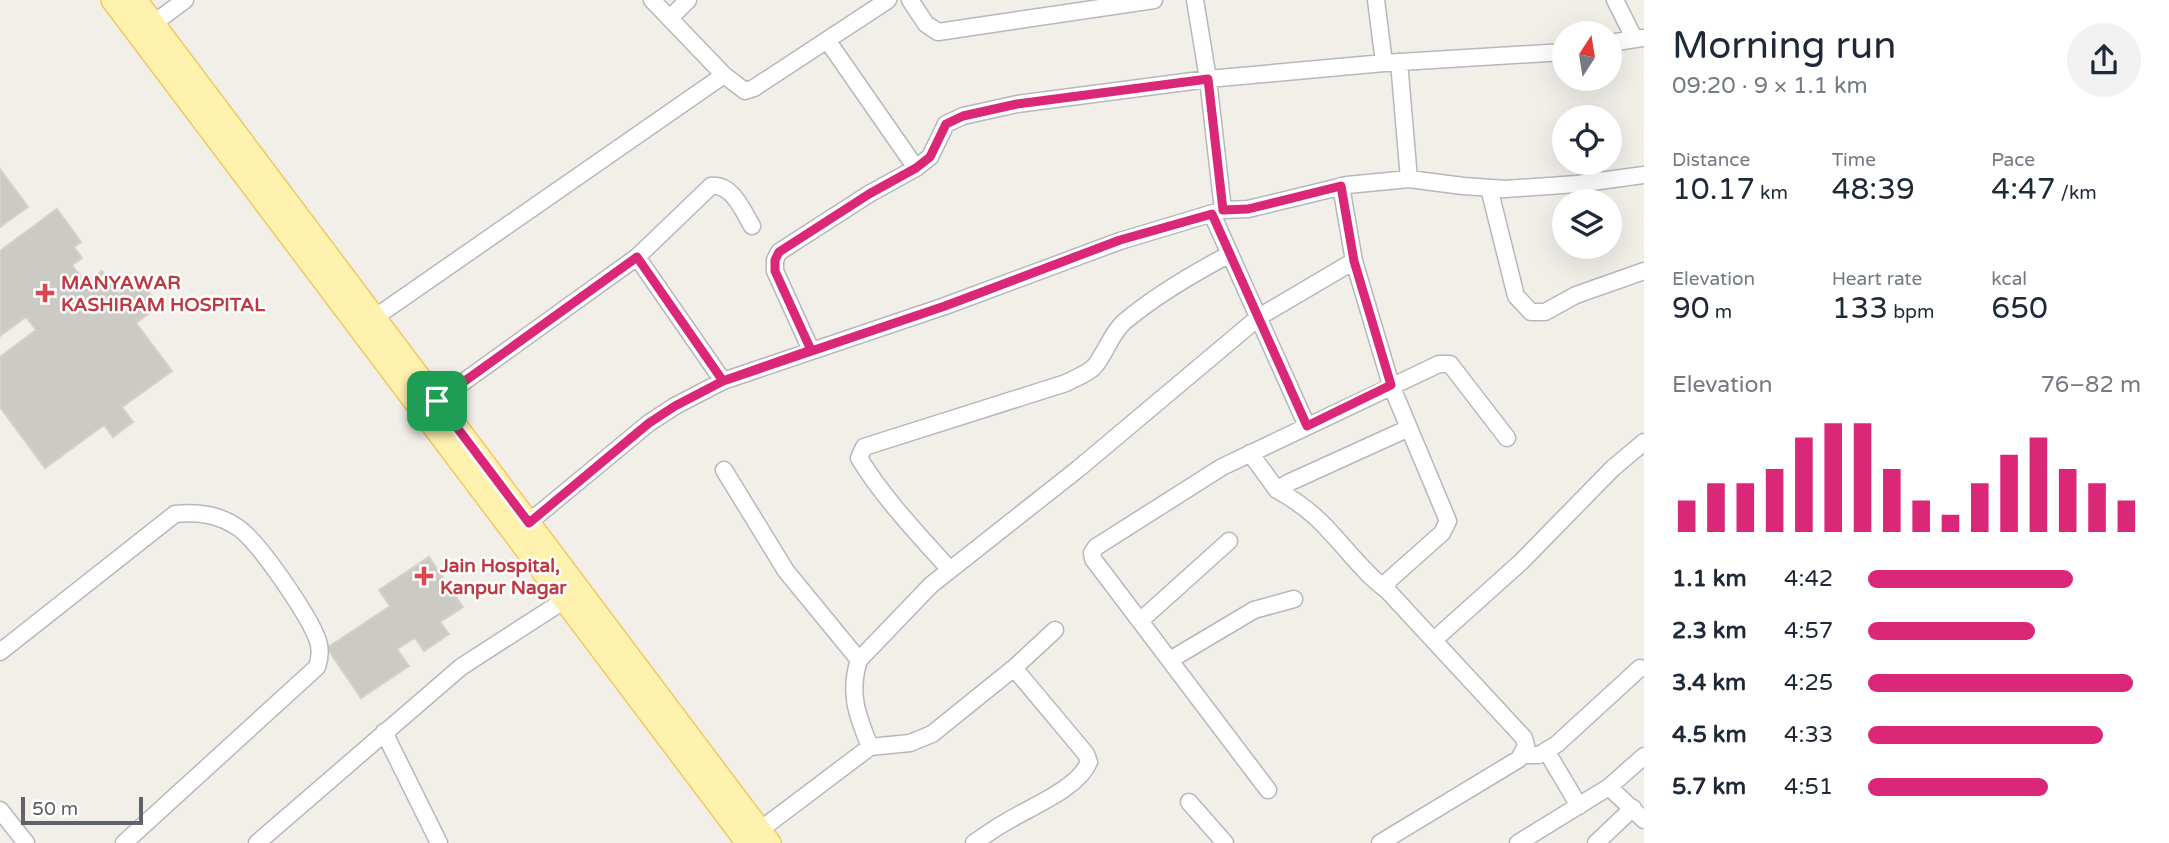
<!DOCTYPE html>
<html lang="en">
<head>
<meta charset="utf-8">
<style>
	body { margin:0; font-family:"Varela Round",sans-serif; background:#f2f2f3; color:#1f2937; height:100vh; display:flex; flex-direction:column; font-size:26px; white-space:nowrap }
	* { box-sizing:border-box; margin:0 }
	p { font-size:23px; color:#747a83 }
	.icon { flex:none; width:38px; height:38px; fill:none; stroke:currentColor; stroke-width:2; stroke-linecap:round; stroke-linejoin:round }
	.map { position:relative; flex:1; overflow:hidden }
	.side { display:flex; flex-direction:column; background:#fff; width:525px }
	.side>* { flex:none }
	.needle { width:46px; rotate:12deg }
	.controls { position:absolute; left:1552px; top:21px; display:grid; gap:14px }
	.controls a { display:grid; place-items:center; width:70px; height:70px; border-radius:50%; background:#fff; box-shadow:0 7px 28px #0002; font-size:35px }
	.scale { position:absolute; left:21px; bottom:18px; width:122px; box-sizing:border-box; padding-left:7px; border:4px solid #5f6368; border-top:0; font-size:19px; line-height:24px; white-space:nowrap; color:#5f6368; -webkit-text-stroke:5px #fff; paint-order:stroke }
	.pin { position:absolute; display:grid; place-items:center; width:60px; height:60px; color:#fff; margin:-30px; border-radius:14px; box-shadow:0 4px 10px #0006 }
	.round { display:grid; place-items:center; flex:none; width:74px; height:74px; border-radius:37px; background:#f2f2f3 }
	.headline { display:flex; align-items:center; justify-content:space-between; height:119px; padding:0 28px }
	h1 { font-size:38px; font-weight:600; line-height:52px }
	.metrics { display:grid; grid-template-columns:repeat(3,1fr); gap:10px; height:119px; padding:7px 28px }
	.metrics div { display:grid; align-content:center }
	.metrics b { font-size:30px; font-weight:600 }
	.metrics small { font-size:19px; font-weight:400 }
	.metrics p { font-size:19px }
	.chart { height:196px; padding:14px 28px }
	.chart p { display:flex; justify-content:space-between }
	.chart svg { width:100%; height:126px; margin-top:7px; stroke:#db2777; stroke-width:6 }
	ul { padding:0 28px; list-style:none; font-size:23px }
	li { display:grid; grid-template-columns:112px 84px 1fr; align-items:center; height:52px }
	li i { height:18px; border-radius:9px; background:#db2777 }
	main { display:flex; flex:1; min-height:0 }
	.map>svg:first-child { display:block }
	.building { fill:#cccac5; stroke:#d6d1c6; stroke-width:2 }
	.lines { fill:none; stroke-linecap:round; stroke-linejoin:round }
	.minor-casing { stroke:#b5b8bc; stroke-width:19 }
	.major-casing { stroke:#f2c960; stroke-width:24 }
	.minor { stroke:#fff; stroke-width:16 }
	.major { stroke:#fff2af; stroke-width:21 }
	.route-casing { stroke:#fff; stroke-width:14 }
	.route { stroke:#db2777; stroke-width:9 }
	.health-dot { fill:#e0444e; stroke:#fff; stroke-width:2.5 }
	.labels { text-anchor:middle; stroke-width:5; stroke-linejoin:round; paint-order:stroke }
	.health-label { font-size:19px; font-weight:bold; fill:#be3a42; stroke:#fff; text-anchor:start }
</style>
</head>
<body>
<main>
<div class="map">
<svg width="1644" height="843" viewBox="0 0 1644 843">
	<rect width="100%" height="100%" fill="#f1efe8"/>
	<path class="building" d="M0 169 28 207 0 227Z
		M57 209 81 242 74 247 82 258 72 265 85 283 102 271 119 294 139 279 159 306 136 323 172 371 122 407 133 422 113 437 104 425 45 468 0 407V357L36 330 26 317 0 336V251Z
		M429 557 463 607 440 622 449 634 424 651 415 638 397 649 409 666 361 698 327 648 390 606 379 590Z"/>
	<g class="lines">
		<g class="minor-casing">
			<path id="minor" d="M652 0 724 75 745 91 754 88 888 0
				M910 0 926 24 938 32 1154 0
				M1195 0 1208 79 1223 210
				M1376 0 1384 63
				M1615 0 1634 38
				M670 18 688 0
				M154 23 185 0
				M827 40 916 168
				M1610 43 1642 38
				M1399 62 1409 179
				M1341 186 1354 261 1391 385 1448 521 1442 533 1388 581 1387 590 1524 738 1526 746 1519 759 1380 843
				M1489 188 1516 296 1531 312H1545L1576 295 1644 271
				M1212 214 1307 426
				M637 257 723 381
				M374 318 724 75
				M811 350 775 271V260L779 252 869 194 916 168 930 157 946 124 963 116 1017 104 1208 79 1384 63 1564 52
				M437 401 637 257 711 186C732 183 743 211 752 226
				M1250 453 1277 490 1288 483 1409 428
				M724 470 786 571 859 660
				M1277 490C1299 502 1317 516 1333 535 1351 554 1366 575 1387 590
				M522 528 649 423 675 406 723 381 945 306 1120 241 1223 210 1248 209 1347 185 1409 179 1463 186 1506 189 1577 184 1644 175
				M950 570C919 535 884 499 859 458L864 447 1066 383C1075 378 1087 374 1094 367 1106 353 1110 335 1124 322 1156 295 1194 273 1230 254
				M1140 621 1229 541
				M1434 640 1521 562 1613 468 1644 442
				M0 652 175 514C198 512 218 514 237 527 258 540 310 617 318 641 321 650 320 658 317 667L124 843
				M1170 660 1254 610 1294 599
				M384 732 439 843
				M870 747C858 717 848 694 859 660L931 585 1078 469 1259 317 1354 261
				M1547 752 1579 806
				M1523 755H1539L1557 744 1640 668
				M1644 756 1609 787 1644 820
				M1268 790 1093 559 1092 553 1096 547 1222 467 1439 364H1450L1507 438
				M1189 802 1225 843
				M0 810 26 843
				M760 830 870 747 910 743 932 734 1014 668 1055 630
				M257 843 461 667 574 594
				M974 843C984 836 995 828 1006 822 1030 807 1078 789 1089 762L1086 754 1014 668
				M1518 843 1609 787
				M1596 843 1633 808"/>
		</g>
		<g class="major-casing">
			<path id="major" d="M112 0 747 843
				M136 0 770 843"/>
		</g>
		<use href="#minor" class="minor"/>
		<use href="#major" class="major"/>
	</g>
	<g class="lines">
		<g class="route-casing">
			<path id="route" d="M437 401 529 523 649 423 675 406 723 381 945 306 1120 240 1212 214 1307 426 1391 385 1354 261 1341 186 1248 209 1223 210 1208 79 1017 104 963 116 946 124 930 157 916 168 869 194 779 252 775 260V271L811 350 723 381 637 257 437 401"/>
		</g>
		<use href="#route" class="route"/>
	</g>
	<g class="health-dot">
		<path d="M41.5 282.5h7v7h7v7h-7v7h-7v-7h-7v-7h7z"/>
		<path d="M420.5 565.5h7v7h7v7h-7v7h-7v-7h-7v-7h7z"/>
	</g>
	<g class="labels">
		<g class="health-label">
			<text x="61" y="289">MANYAWAR<tspan x="61" dy="22">KASHIRAM HOSPITAL</tspan></text>
			<text x="440" y="572">Jain Hospital,<tspan x="440" dy="22">Kanpur Nagar</tspan></text>
		</g>
	</g>
</svg>
<div class="controls">
<a><svg class="needle" viewBox="-14 -14 28 28"><path d="M0-13l5 13h-10z" fill="#e53935"/><path d="M0 13l5-13h-10z" fill="#747a83"/></svg></a>
<a><svg class="icon" aria-label="locate" viewBox="0 0 24 24"><circle cx="12" cy="12" r="6"/><path d="M12 2v4M12 18v4M2 12h4M18 12h4"/></svg></a>
<a><svg class="icon" aria-label="layers" viewBox="0 0 24 24"><path d="M12 4l9 5-9 5-9-5zM3 14l9 5 9-5"/></svg></a>
</div>
<div class="scale">50 m</div>
<div class="pin" style="left:437px;top:401px;background:#1e9e55"><svg class="icon" aria-label="arrive" viewBox="0 0 24 24"><path d="M6 21V4h12l-3 4 3 4H6"/></svg></div>
</div>
<section class="side">
<div class="headline"><div><h1>Morning run</h1><p>09:20 · 9 × 1.1 km</p></div><a class="round"><svg class="icon" aria-label="share" viewBox="0 0 24 24"><path d="M12 15V3M7 8l5-5 5 5M5 13v7h14v-7"/></svg></a></div>
<div class="metrics">
<div><p>Distance</p><b>10.17<small> km</small></b></div>
<div><p>Time</p><b>48:39</b></div>
<div><p>Pace</p><b>4:47<small> /km</small></b></div>
</div>
<div class="metrics">
<div><p>Elevation</p><b>90<small> m</small></b></div>
<div><p>Heart rate</p><b>133<small> bpm</small></b></div>
<div><p>kcal</p><b>650</b></div>
</div>
<div class="chart"><p><span>Elevation</span>76–82 m</p>
<svg viewBox="0 0 160 44" preserveAspectRatio="none"><path d="M5 44V33M15 44V27M25 44V27M35 44V22M45 44V11M55 44V6M65 44V6M75 44V22M85 44V33M95 44V38M105 44V27M115 44V17M125 44V11M135 44V22M145 44V27M155 44V33"/></svg>
</div>
<ul>
<li><b>1.1 km</b>4:42<i style="width:75%"></i></li>
<li><b>2.3 km</b>4:57<i style="width:61%"></i></li>
<li><b>3.4 km</b>4:25<i style="width:97%"></i></li>
<li><b>4.5 km</b>4:33<i style="width:86%"></i></li>
<li><b>5.7 km</b>4:51<i style="width:66%"></i></li>
</ul>
</section>
</main>
</body>
</html>
